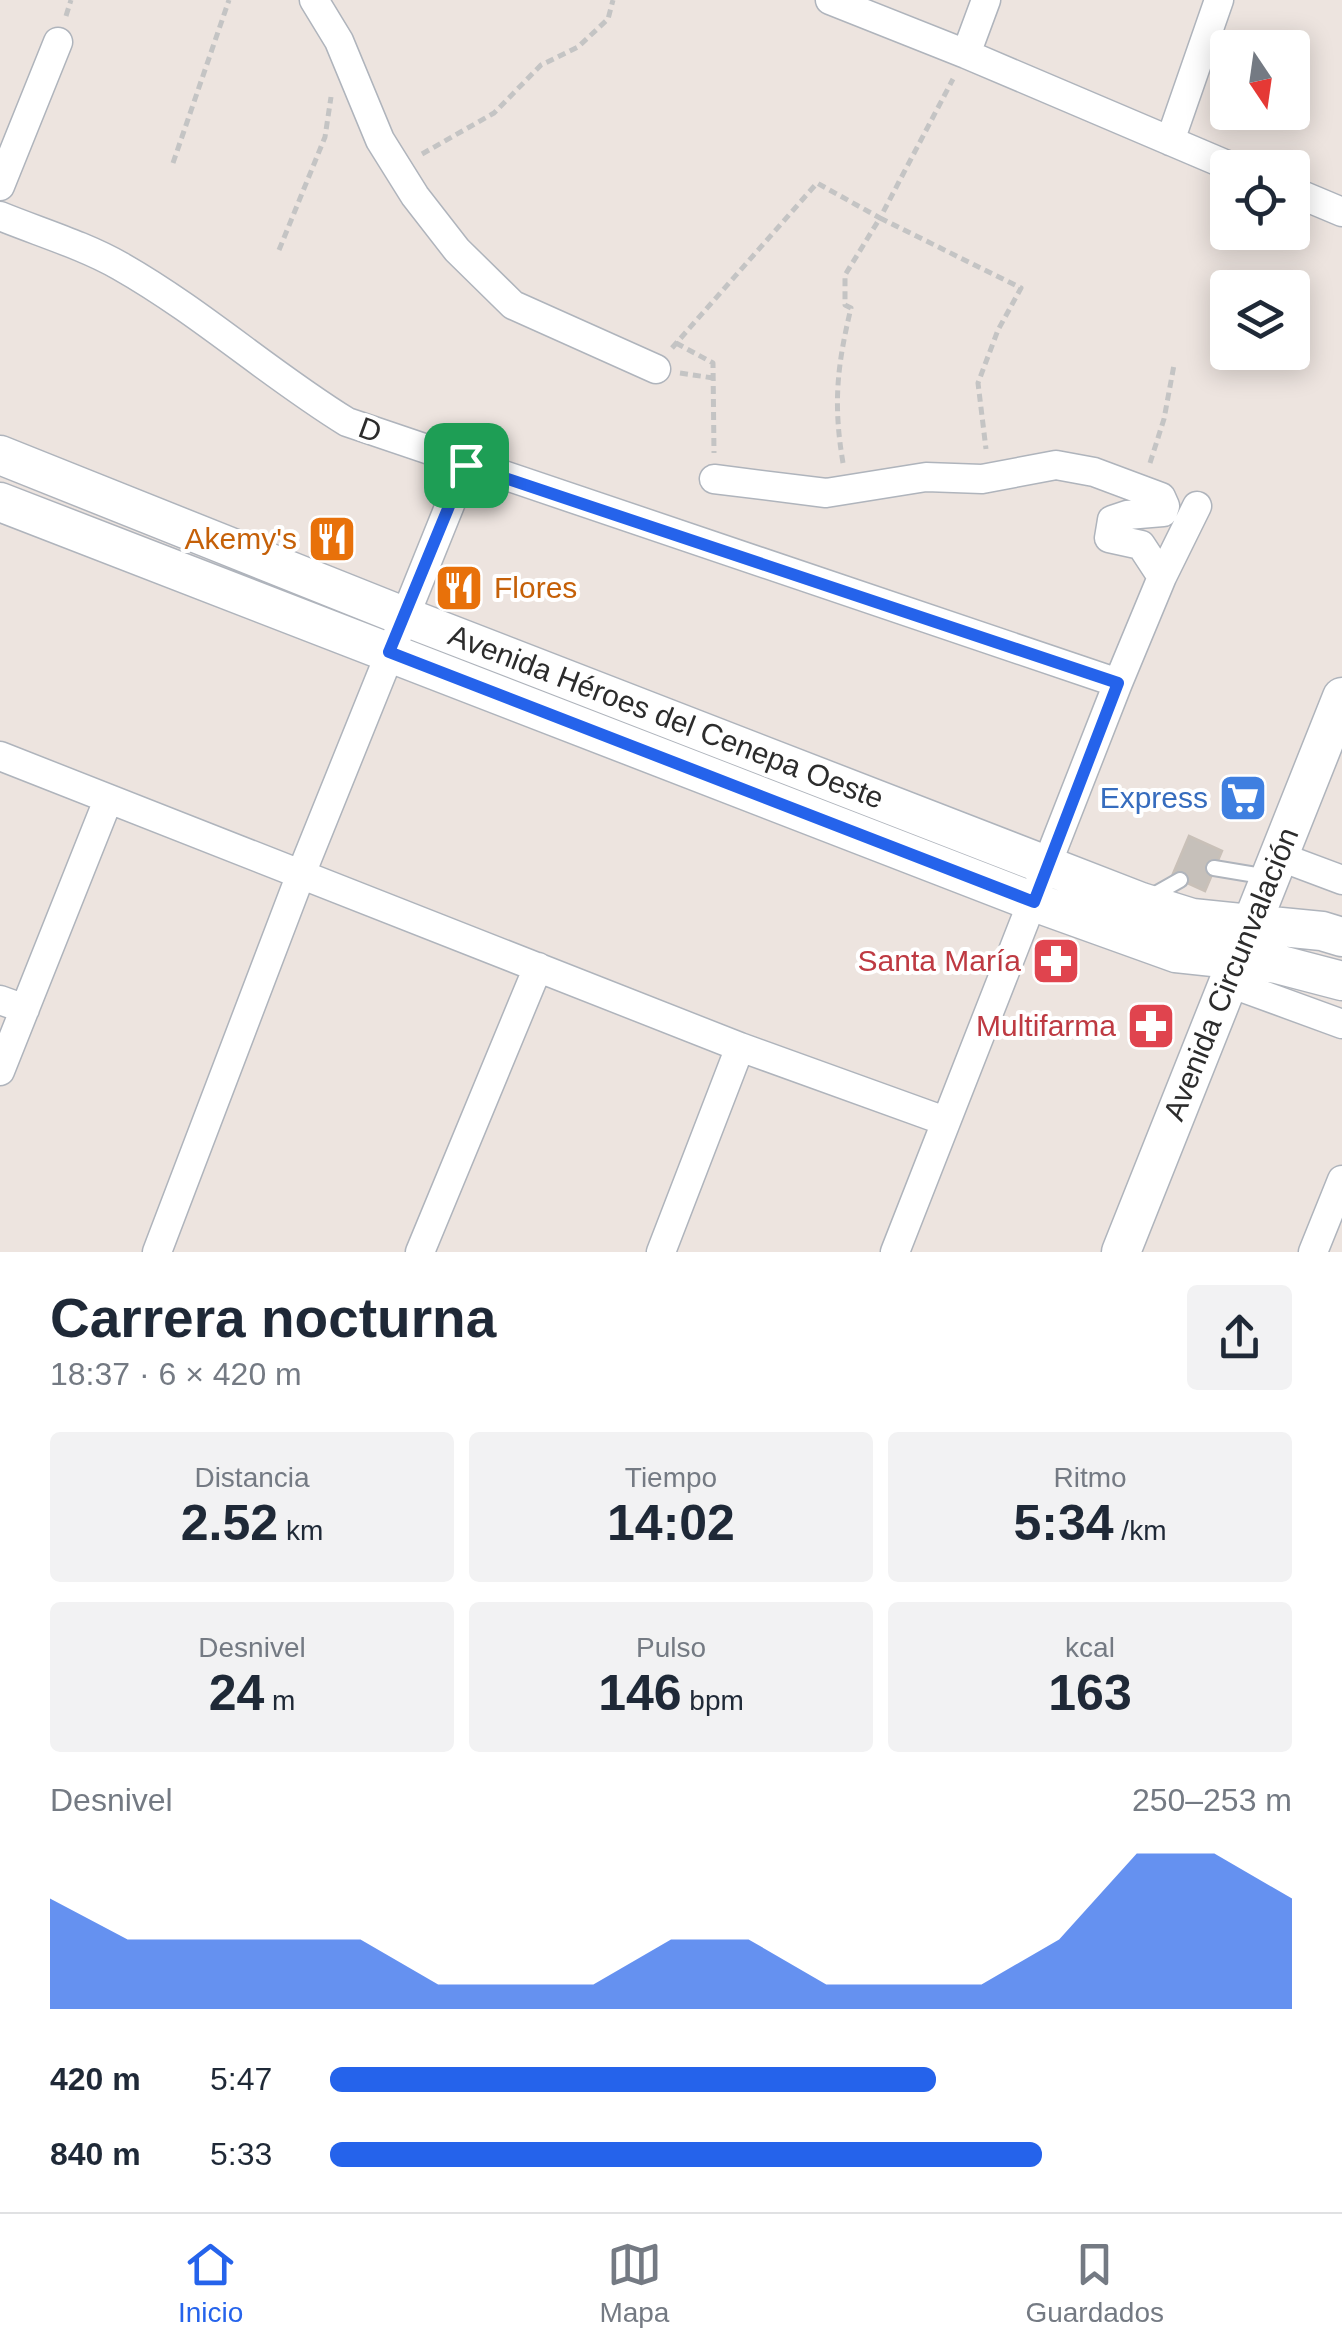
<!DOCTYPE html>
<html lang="es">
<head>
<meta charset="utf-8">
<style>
	body { margin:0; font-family:Helvetica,sans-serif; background:#f2f2f3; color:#1f2937; height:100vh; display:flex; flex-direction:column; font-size:38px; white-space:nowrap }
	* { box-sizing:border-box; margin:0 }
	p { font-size:32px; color:#747a83 }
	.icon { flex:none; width:55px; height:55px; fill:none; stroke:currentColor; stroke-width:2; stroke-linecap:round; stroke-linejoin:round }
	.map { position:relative; height:1252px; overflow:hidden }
	.drawer { display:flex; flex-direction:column; background:#fff; flex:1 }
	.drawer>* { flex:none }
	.needle { width:65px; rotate:167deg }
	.fabs { position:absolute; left:1210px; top:30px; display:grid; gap:20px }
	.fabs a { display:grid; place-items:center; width:100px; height:100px; border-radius:10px; background:#fff; box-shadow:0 5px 25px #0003; font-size:50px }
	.pin { position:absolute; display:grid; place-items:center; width:85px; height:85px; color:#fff; margin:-42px; border-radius:20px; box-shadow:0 5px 15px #0006 }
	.round { display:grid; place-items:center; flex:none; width:105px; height:105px; border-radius:10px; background:#f2f2f3 }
	.overview { display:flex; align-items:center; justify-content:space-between; height:170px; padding:0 50px }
	h1 { font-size:55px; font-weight:800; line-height:75px }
	.metrics { display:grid; grid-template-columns:repeat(3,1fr); gap:15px; height:170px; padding:10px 50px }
	.metrics div { display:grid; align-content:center; border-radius:10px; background:#f2f2f3; text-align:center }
	.metrics b { font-size:50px; font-weight:800 }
	.metrics small { font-size:28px; font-weight:400 }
	.metrics p { font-size:28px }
	.chart { height:280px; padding:20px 50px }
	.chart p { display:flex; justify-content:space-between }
	.chart svg { width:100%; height:180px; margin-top:10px; fill:#2563eb; opacity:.7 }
	ul { padding:0 50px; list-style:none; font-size:32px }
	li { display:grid; grid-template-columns:160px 120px 1fr; align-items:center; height:75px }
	li i { height:25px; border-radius:12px; background:#2563eb }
	.dock { display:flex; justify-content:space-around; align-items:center; height:140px; border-top:2px solid #e0e1e3; background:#fff; font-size:28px; color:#747a83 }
	.dock a { display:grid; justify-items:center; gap:5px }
	.dock .selected { color:#2563eb }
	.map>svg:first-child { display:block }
	.building { fill:#c6c0ba; stroke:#c9c0b8; stroke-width:2.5 }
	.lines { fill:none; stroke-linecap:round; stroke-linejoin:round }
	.lane-casing { stroke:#afb4bc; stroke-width:18 }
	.street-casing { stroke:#afb4bc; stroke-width:31 }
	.secondary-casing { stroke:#afb4bc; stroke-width:41 }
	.path { stroke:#c4c4c4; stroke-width:5; stroke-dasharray:8 5; stroke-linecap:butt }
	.lane { stroke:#fff; stroke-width:14 }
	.street { stroke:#fff; stroke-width:28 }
	.secondary { stroke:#fff; stroke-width:38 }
	.route-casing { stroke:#fff; stroke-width:20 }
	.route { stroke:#2563eb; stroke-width:12 }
	.labels { text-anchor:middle; stroke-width:8; stroke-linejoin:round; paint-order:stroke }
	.street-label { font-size:30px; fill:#2c2c2c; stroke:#fff }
	.food-label { font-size:30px; fill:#c56008; stroke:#fff; text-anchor:end }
	.shop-label { font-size:30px; fill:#366cbe; stroke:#fff; text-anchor:end }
	.health-label { font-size:30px; fill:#be3a42; stroke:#fff; text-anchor:end }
</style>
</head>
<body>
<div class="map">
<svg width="1342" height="1252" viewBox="0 0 1342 1252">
	<rect width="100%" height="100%" fill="#ede4df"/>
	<path class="building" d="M1189 836 1222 851 1205 891 1172 876Z"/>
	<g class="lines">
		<g class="lane-casing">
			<path id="lane" d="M1214 868 1268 877
				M1150 897 1180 880"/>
		</g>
		<g class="street-casing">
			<path id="street" d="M314 0 339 41 380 140 415 196 457 250 513 305 656 369
				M830 0 966 54 1234 168
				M966 54 986 0
				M1170 141 1219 0
				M0 186 58 42
				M1292 191 1342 212
				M0 216C39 232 83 245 120 266 201 312 269 374 347 422L1118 683
				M714 479 826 493 926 477 982 479 1056 465 1094 472 1161 497 1165 506 1163 512 1127 515 1112 520 1109 538 1141 545 1162 577
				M0 756 740 1047 945 1121
				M1278 856 1342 880
				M1227 982 1342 1024
				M0 1000 25 1009
				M0 1071 108 800
				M157 1252 301 874 466 465
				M420 1252 538 967
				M661 1252 740 1047
				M895 1252 1118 683 1162 577 1197 506
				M1313 1252 1342 1180"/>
		</g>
		<g class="secondary-casing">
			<path id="secondary" d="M0 455 403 616 1141 902 1192 918 1322 931 1342 937
				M0 502 1034 902 1176 953 1277 964 1342 981
				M1121 1252 1342 697"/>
		</g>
		<path class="path" d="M66 16 71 0
			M422 154 494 113 541 65 578 47 608 19 613 0
			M173 163 229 0
			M279 250 325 137 331 97
			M676 343 713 363 714 453
			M672 348 817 183 880 218 953 79
			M680 373 713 378
			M843 463C833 404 837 366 851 308L845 305V275L880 218 1021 288 998 330 978 383 986 449
			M1150 463 1164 419 1174 365"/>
		<use href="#lane" class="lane"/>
		<use href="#street" class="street"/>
		<use href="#secondary" class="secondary"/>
	</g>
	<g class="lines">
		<g class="route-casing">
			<path id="route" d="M466 465 1118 683 1034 902 389 652Z"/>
		</g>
		<use href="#route" class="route"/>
	</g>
	<defs>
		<g id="restaurant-square" transform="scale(2.5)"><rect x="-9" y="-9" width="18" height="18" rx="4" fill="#e8710a" stroke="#fff"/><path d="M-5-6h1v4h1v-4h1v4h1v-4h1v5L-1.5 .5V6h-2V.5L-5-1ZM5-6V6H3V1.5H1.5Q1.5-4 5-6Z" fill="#fff"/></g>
		<g id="supermarket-square" transform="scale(2.5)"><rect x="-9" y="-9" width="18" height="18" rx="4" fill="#3f7fe0" stroke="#fff"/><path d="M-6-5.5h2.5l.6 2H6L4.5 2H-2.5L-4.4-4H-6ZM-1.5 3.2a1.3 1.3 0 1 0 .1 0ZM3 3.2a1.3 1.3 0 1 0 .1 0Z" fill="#fff"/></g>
		<g id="pharmacy-square" transform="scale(2.5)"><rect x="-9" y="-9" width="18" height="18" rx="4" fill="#e0444e" stroke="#fff"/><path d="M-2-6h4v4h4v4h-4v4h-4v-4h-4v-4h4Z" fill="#fff"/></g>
	</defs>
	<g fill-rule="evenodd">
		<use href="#restaurant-square" x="332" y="539"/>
		<use href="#restaurant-square" x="459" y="588"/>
		<use href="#supermarket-square" x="1243" y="798"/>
		<use href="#pharmacy-square" x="1056" y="961"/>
		<use href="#pharmacy-square" x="1151" y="1026"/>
	</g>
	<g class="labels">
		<g class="street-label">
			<text transform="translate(370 430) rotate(20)" y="10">D</text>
			<text transform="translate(666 717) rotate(21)" y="10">Avenida Héroes del Cenepa Oeste</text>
			<text transform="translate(1231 974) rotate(-68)" y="10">Avenida Circunvalación</text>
		</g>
		<g class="food-label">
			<text x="297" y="549">Akemy's</text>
			<text x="494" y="598" text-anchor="start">Flores</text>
		</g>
		<g class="shop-label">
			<text x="1208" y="808">Express</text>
		</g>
		<g class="health-label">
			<text x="1021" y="971">Santa María</text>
			<text x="1116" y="1036">Multifarma</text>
		</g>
	</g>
</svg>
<div class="fabs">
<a><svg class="needle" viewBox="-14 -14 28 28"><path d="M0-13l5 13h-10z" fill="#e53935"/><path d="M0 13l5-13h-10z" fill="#747a83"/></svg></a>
<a><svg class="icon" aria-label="locate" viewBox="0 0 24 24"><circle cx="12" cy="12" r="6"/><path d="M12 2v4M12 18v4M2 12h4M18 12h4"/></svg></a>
<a><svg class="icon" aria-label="layers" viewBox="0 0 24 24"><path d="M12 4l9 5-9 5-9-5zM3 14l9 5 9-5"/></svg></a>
</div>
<div class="pin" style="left:466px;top:465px;background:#1e9e55"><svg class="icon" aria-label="arrive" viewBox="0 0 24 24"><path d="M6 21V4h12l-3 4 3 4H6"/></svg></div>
</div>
<section class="drawer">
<div class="overview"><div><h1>Carrera nocturna</h1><p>18:37 · 6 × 420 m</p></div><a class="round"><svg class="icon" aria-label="share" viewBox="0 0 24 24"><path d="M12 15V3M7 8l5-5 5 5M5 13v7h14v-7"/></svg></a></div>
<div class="metrics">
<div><p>Distancia</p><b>2.52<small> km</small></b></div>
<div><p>Tiempo</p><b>14:02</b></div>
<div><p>Ritmo</p><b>5:34<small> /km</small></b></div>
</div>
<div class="metrics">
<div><p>Desnivel</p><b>24<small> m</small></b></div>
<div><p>Pulso</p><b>146<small> bpm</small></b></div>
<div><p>kcal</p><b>163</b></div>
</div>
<div class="chart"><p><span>Desnivel</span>250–253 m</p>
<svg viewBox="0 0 160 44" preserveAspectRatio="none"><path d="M0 44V17L10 27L20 27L30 27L40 27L50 38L60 38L70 38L80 27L90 27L100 38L110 38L120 38L130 27L140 6L150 6L160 17V44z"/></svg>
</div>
<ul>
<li><b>420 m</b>5:47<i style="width:63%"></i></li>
<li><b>840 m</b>5:33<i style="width:74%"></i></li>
</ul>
</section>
<nav class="dock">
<a class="selected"><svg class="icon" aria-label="home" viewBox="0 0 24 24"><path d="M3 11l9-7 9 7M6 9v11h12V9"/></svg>Inicio</a>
<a><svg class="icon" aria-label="map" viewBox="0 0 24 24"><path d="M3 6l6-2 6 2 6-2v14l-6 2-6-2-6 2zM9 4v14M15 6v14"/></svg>Mapa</a>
<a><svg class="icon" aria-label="saved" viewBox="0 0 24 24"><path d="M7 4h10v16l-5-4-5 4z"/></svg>Guardados</a>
</nav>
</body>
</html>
